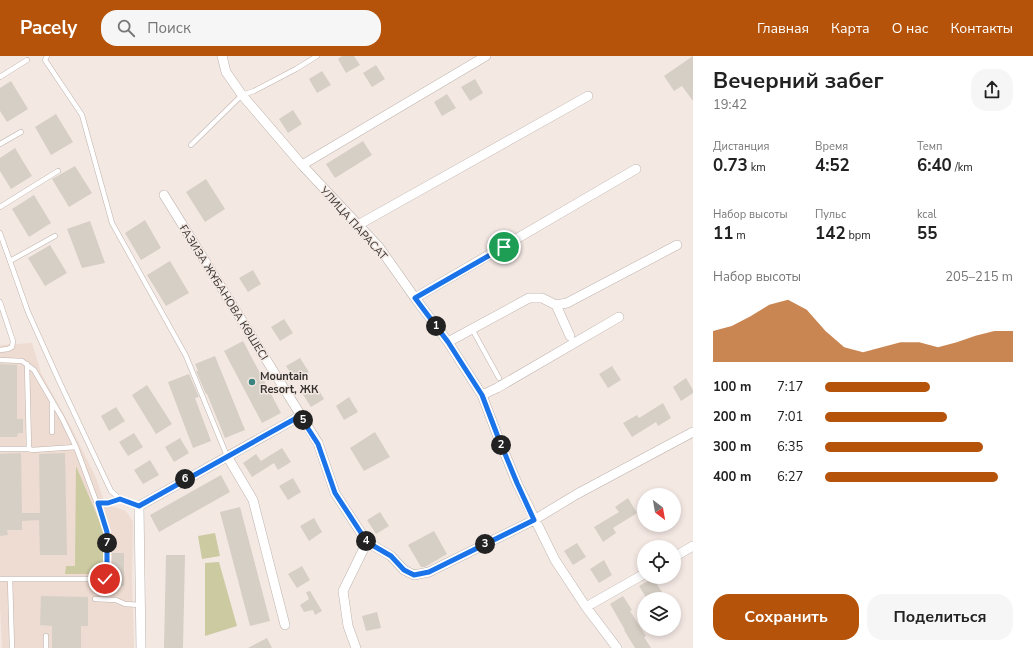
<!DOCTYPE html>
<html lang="ru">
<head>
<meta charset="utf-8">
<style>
	body { margin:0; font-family:"Nunito Sans",sans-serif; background:#f6f6f6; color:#222; height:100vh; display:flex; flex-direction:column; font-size:15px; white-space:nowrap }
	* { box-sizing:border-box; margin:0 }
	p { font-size:13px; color:#767676 }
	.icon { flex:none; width:22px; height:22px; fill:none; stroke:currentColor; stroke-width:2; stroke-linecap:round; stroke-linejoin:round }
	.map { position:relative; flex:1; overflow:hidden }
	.drawer { display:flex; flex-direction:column; background:#fff; width:340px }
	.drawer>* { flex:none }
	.needle { width:26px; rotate:149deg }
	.tools { position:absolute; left:637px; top:432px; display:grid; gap:8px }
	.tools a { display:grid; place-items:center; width:44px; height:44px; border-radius:50%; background:#fff; box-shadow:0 2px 6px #0003; font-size:20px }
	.pin { position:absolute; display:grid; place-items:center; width:34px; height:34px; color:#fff; margin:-17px; border:2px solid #fff; border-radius:50%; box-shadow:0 1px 4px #0007 }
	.km { position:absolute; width:20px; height:20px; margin:-10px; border-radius:50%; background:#222; color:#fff; font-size:11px; line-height:20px; text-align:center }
	.round { display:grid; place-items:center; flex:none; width:42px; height:42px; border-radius:16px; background:#f6f6f6 }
	.summary { display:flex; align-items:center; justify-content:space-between; height:68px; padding:0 20px }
	h1 { font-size:22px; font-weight:700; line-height:30px }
	.figures { display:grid; grid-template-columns:repeat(3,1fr); gap:6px; height:68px; padding:4px 20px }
	.figures div { display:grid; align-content:center }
	.figures b { font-size:17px; font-weight:700 }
	.figures small { font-size:11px; font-weight:400 }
	.figures p { font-size:11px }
	.chart { height:112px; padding:8px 20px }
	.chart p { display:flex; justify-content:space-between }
	.chart svg { width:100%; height:72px; margin-top:4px; fill:#b45309; opacity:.7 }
	.primary-button { display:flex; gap:8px; margin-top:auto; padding:8px 20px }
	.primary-button a { flex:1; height:46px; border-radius:16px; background:#b45309; color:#fff; font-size:16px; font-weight:700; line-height:46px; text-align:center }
	.primary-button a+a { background:#f6f6f6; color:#222 }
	ul { padding:0 20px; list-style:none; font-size:13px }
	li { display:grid; grid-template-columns:64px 48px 1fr; align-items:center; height:30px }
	li i { height:10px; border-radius:5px; background:#b45309 }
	header { display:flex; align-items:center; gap:24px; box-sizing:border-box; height:56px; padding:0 20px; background:#b45309; color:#fff }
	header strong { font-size:19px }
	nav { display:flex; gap:22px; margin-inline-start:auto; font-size:14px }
	.search { width:280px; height:36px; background:#f6f6f6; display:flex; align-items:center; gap:10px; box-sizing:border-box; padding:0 14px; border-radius:16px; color:#767676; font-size:15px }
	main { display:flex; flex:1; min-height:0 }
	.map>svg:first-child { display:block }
	.built { fill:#eedbd1 }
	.green { fill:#cbcaa0 }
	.building { fill:#d6cfc6 }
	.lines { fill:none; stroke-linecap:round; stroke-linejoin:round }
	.lane-casing { stroke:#beb3ad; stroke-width:5.5 }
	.street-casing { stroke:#beb3ad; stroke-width:10 }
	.lane { stroke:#fff; stroke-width:4.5 }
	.street { stroke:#fff; stroke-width:9 }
	.route-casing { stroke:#fff; stroke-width:8 }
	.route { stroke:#1a73e8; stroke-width:5 }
	.poi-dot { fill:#3b8381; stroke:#f4e8e3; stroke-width:1.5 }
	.labels { text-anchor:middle; stroke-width:3; stroke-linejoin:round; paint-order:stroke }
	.street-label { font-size:11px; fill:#36322f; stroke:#f4e8e3 }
	.poi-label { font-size:11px; font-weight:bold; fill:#36322f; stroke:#f4e8e3; text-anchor:start }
</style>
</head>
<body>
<header>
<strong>Pacely</strong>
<div class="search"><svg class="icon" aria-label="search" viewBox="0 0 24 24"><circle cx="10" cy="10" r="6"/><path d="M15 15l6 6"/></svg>Поиск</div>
<nav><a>Главная</a><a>Карта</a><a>О нас</a><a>Контакты</a></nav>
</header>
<main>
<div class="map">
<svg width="693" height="592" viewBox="0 0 693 592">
	<rect width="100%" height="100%" fill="#f4e8e3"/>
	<path class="built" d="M32 287 41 317 72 373 96 422 105 448 126 455 133 466 132 522 134 592H2L0 550V289Z"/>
	<path class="green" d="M76 410 105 478 104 518H65L66 510H75Z
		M215 477 220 500 202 503 198 480Z
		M219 506 237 570 205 580V507Z"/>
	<path class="building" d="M342 0H354L360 9 346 17 338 3Z
		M693 0V45L682 30 674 35 664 20Z
		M376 9 385 23 372 31 363 17Z
		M322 15 331 29 317 37 309 23Z
		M475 23 483 37 470 45 461 31Z
		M11 25 28 53 7 66 0 55V32Z
		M447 38 456 52 442 60 434 46Z
		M293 54 302 68 288 77 279 63Z
		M56 58 73 86 51 99 35 71Z
		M363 85 372 99 335 122 326 108Z
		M15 92 32 120 11 133 0 115V102Z
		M75 110 92 137 69 151 52 123Z
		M206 123 225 153 205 166 186 136Z
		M34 139 51 167 29 181 12 153Z
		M145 164 161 192 141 204 125 177Z
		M90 165 105 207 82 212 67 173Z
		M50 189 67 217 45 230 28 202Z
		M170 205 189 237 166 250 147 219Z
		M253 214 261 228 248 236 239 222Z
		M284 263 293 277 280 285 271 271Z
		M243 285 281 357 262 367 224 295Z
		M215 300 245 374 225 382 207 338H206L196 315H198L195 308Z
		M300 302 309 316 295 324 286 310Z
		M0 308 17 309V363H23V377H18L17 381H0Z
		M612 310 621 324 608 332 599 318Z
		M189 318 199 341 195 342 211 385 193 392 168 326Z
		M686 322 693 334V337L681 345 673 331Z
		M315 328 324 343 311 351 302 337Z
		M147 329 172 368 156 378 132 339Z
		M349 341 358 356 344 364 336 350Z
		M663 347 671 362 658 370 656 366 632 381 623 367 637 359 639 362Z
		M116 351 125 365 109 375 101 360Z
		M375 376 390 401 364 415 350 392Z
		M134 377 143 391 128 400 119 386Z
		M180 382 189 397 174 406 165 391Z
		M282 392 291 406 278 414 274 407 252 421 243 407 256 398 261 405Z
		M21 397 22 457H40L39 398 65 397 67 499H40L39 464 22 465V474H7L8 479 0 480V398Z
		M150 404 159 419 143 428 134 414Z
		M221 419 230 436 159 476 150 459Z
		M293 422 301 436 288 444 279 430Z
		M628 442 637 457 613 472 616 477 603 486 594 471 619 456 615 451Z
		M240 451 270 565 250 570 220 456Z
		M380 456 389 470 376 478 367 464Z
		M314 462 322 476 309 485 300 470Z
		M434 475 447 498 425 511H421L408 489Z
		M577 487 586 501 573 509 564 495Z
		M112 497H124V530H112Z
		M166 499H185L183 592H164Z
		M604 504 612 519 599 527 590 513Z
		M302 510 310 524 297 532 288 518Z
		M653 522 662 536 651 543H647L639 530Z
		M310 535 322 555 315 559 313 554 304 556 300 549 309 543 306 536Z
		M41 540 88 541V570H81V592H52V570L40 569Z
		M623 540 632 554 630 555 646 580 644 581 651 592H635L624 574H625L610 548Z
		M377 556 381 572 366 575 362 560Z
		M267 582 272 592H248Z"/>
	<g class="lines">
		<g class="lane-casing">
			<path id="lane" d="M47 0 45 4 82 59 112 167 186 300 227 400
				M0 21 27 4
				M0 88 21 76
				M191 89 242 39 254 35 296 13 317 0
				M0 151 58 115
				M0 177 28 256 60 327 111 435 120 443 139 450
				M10 205 55 180
				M0 246 13 285 12 291 8 293 0 294
				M472 273 499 322
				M0 304 22 305 34 314 62 362 76 391 105 469 107 476V521L105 523H0
				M27 308 29 393 32 394 76 391
				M52 376V346
				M0 393H29
				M98 447H109L120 443
				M10 523 12 592
				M95 543 116 544 125 548 140 549
				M46 580V592"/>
		</g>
		<g class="street-casing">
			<path id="street" d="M222 0 226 16 242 39 302 109 379 191 415 242 448 286 482 339 498 381 517 427 555 504 586 551 617 592
				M302 109 486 0
				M164 139 318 387 335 437 367 486 343 535 348 570 356 592
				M358 169 588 40
				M415 242 636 113
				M556 249 570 280
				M448 286 529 242H542L556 249 567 247 677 189
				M482 339 497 332 619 261
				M227 400 253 444 285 569
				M367 486 391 500 404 514 414 519 429 516 534 464 577 438 693 376
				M674 501 693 490
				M586 551 644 518
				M141 592 139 450 300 360"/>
		</g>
		<use href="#lane" class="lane"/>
		<use href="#street" class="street"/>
	</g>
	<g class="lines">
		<g class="route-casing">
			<path id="route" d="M105 523 107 521V476L98 447H108L120 443 139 450 300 360 318 388 335 437 367 486 391 500 404 514 414 519 429 516 534 464 517 427 498 381 482 339 448 286 415 242 504 191"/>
		</g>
		<use href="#route" class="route"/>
	</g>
	<circle class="poi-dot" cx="252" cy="326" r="4"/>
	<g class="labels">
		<g class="street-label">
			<text transform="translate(354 167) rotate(48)" y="4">УЛИЦА ПАРАСАТ</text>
			<text transform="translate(224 236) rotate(58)" y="4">ҒАЗИЗА ЖҰБАНОВА КӨШЕСІ</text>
		</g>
		<g class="poi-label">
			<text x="260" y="324">Mountain<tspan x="260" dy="13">Resort, ЖК</tspan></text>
		</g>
	</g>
</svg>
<div class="tools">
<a><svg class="needle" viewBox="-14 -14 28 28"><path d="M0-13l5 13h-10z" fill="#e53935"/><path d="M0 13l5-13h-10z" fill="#767676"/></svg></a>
<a><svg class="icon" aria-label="locate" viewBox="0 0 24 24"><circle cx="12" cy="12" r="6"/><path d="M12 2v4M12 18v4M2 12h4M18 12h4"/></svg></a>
<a><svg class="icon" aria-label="layers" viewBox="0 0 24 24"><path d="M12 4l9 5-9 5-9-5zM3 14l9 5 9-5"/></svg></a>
</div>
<div class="pin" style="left:504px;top:191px;background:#1e9e55"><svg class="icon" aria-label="arrive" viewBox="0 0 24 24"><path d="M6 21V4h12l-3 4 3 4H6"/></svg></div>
<div class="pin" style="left:105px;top:523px;background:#d93025"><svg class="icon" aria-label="check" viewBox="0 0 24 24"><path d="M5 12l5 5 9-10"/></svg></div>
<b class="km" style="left:436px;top:270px">1</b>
<b class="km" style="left:501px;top:389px">2</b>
<b class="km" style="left:485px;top:488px">3</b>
<b class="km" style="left:366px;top:485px">4</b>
<b class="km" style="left:303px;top:364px">5</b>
<b class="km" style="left:185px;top:423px">6</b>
<b class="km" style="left:107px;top:487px">7</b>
</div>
<section class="drawer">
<div class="summary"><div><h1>Вечерний забег</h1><p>19:42</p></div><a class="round"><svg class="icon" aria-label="share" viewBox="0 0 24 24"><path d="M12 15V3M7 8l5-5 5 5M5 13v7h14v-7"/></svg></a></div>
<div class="figures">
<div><p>Дистанция</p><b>0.73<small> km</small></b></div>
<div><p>Время</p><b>4:52</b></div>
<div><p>Темп</p><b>6:40<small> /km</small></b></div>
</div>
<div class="figures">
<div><p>Набор высоты</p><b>11<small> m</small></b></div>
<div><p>Пульс</p><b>142<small> bpm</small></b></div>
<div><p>kcal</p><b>55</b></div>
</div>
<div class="chart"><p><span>Набор высоты</span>205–215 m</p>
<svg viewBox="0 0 160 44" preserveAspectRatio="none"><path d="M0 44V25L10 22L20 16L30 9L40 6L50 12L60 25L70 35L80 38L90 35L100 32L110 32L120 35L130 32L140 28L150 25L160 25V44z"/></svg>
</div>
<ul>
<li><b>100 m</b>7:17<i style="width:56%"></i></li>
<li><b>200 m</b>7:01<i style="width:65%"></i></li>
<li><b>300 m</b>6:35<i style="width:84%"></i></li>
<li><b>400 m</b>6:27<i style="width:92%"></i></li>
</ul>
<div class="primary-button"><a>Сохранить</a><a>Поделиться</a></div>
</section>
</main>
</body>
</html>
